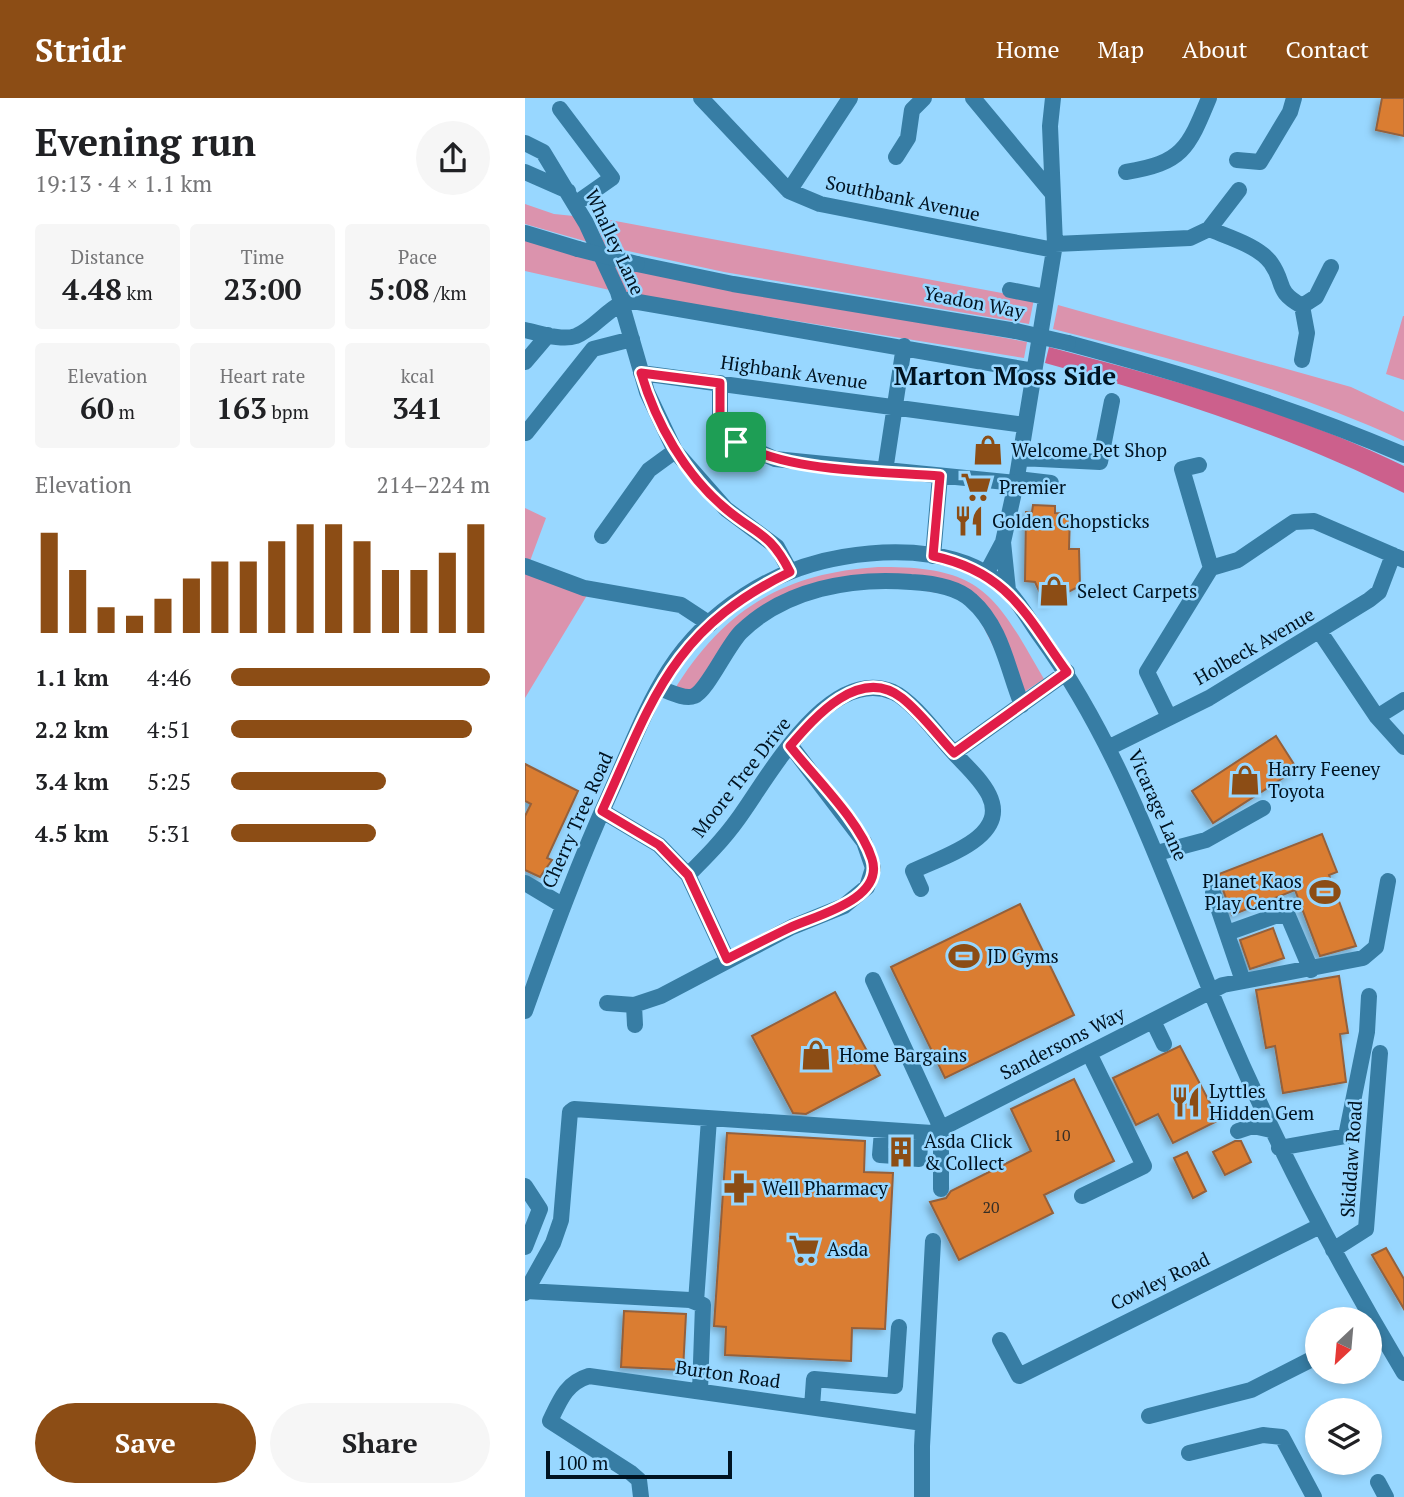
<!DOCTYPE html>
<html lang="en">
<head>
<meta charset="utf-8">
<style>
	body { margin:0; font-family:"PT Serif",serif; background:#f6f6f6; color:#202124; height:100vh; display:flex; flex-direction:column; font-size:26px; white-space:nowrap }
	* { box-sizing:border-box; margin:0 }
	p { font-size:23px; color:#757577 }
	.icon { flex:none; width:38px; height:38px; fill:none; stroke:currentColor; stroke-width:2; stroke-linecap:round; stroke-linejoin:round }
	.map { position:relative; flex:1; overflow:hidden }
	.drawer { display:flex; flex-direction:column; background:#fff; width:525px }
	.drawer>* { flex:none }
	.needle { width:46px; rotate:206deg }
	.controls { position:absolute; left:780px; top:1209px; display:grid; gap:14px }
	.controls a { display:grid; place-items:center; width:77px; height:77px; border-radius:50%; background:#fff; box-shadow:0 4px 10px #0003; font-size:35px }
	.scale { position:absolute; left:21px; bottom:18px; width:186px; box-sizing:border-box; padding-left:7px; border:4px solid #001321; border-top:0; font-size:19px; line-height:24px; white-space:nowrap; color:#001321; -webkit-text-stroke:5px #98d7ff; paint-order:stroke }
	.pin { position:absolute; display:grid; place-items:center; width:60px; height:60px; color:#fff; margin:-30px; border-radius:14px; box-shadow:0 4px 10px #0006 }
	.round { display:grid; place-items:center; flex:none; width:74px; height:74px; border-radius:37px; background:#f6f6f6 }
	.overview { display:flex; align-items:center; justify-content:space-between; height:119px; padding:0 35px }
	h1 { font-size:38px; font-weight:600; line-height:52px }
	.stats { display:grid; grid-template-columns:repeat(3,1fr); gap:10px; height:119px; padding:7px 35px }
	.stats div { display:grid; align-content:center; border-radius:7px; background:#f6f6f6; text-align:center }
	.stats b { font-size:30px; font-weight:600 }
	.stats small { font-size:19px; font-weight:400 }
	.stats p { font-size:19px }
	.chart { height:196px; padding:14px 35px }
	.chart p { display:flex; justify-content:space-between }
	.chart svg { width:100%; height:126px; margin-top:7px; stroke:#8c4d15; stroke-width:6 }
	.cta { display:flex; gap:14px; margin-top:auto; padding:14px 35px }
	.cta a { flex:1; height:80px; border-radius:42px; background:#8c4d15; color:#fff; font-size:28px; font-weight:600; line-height:80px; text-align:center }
	.cta a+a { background:#f6f6f6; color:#202124 }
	ul { padding:0 35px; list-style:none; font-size:23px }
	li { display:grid; grid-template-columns:112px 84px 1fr; align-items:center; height:52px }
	li i { height:18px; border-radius:9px; background:#8c4d15 }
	header { display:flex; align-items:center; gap:42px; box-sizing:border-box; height:98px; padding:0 35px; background:#8c4d15; color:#fff }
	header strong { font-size:33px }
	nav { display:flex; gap:38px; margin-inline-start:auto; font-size:24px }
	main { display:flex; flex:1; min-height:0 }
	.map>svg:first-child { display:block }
	.green { fill:#db93ad }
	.forest { fill:#cc608c }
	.building { fill:#da7d30; stroke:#94613c; stroke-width:2; filter:url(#shadow) }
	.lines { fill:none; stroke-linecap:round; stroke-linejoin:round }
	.minor { stroke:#377da4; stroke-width:16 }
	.minor-bridge { stroke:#377da4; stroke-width:16 }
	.route-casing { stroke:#fff; stroke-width:14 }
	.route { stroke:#e11d48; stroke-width:9 }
	.labels { text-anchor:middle; stroke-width:5; stroke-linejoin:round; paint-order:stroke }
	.number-label { font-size:16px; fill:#362e25 }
	.street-label { font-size:19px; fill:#001321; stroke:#98d7ff }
	.poi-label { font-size:19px; fill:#001321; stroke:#98d7ff; text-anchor:start }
	.district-label { font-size:26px; font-weight:bold; fill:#001321; stroke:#98d7ff }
</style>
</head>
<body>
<header>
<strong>Stridr</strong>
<nav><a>Home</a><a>Map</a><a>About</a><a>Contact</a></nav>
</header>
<main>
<section class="drawer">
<div class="overview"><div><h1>Evening run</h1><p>19:13 · 4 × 1.1 km</p></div><a class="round"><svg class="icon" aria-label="share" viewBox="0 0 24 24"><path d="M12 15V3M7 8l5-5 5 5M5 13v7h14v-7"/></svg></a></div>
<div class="stats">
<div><p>Distance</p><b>4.48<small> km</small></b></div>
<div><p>Time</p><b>23:00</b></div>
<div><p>Pace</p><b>5:08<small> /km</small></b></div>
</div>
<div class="stats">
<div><p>Elevation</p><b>60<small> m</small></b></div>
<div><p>Heart rate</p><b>163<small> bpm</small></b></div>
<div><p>kcal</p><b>341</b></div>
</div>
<div class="chart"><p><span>Elevation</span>214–224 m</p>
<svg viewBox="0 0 160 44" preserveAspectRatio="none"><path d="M5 44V9M15 44V22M25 44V35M35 44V38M45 44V32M55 44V25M65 44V19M75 44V19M85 44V12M95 44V6M105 44V6M115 44V12M125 44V22M135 44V22M145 44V16M155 44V6"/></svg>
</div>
<ul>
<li><b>1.1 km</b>4:46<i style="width:100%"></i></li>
<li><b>2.2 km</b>4:51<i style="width:93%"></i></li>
<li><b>3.4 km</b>5:25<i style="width:60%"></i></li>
<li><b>4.5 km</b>5:31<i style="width:56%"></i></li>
</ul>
<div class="cta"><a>Save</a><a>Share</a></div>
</section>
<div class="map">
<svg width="879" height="1399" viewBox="0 0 879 1399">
	<defs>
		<filter id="shadow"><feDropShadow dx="-3.5" dy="3.5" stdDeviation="3.5" flood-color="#0004"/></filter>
	</defs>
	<rect width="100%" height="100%" fill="#98d7ff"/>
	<path class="green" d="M0 106 29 116 49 118 63 144 0 126Z
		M69 119 509 201 504 226 199 174 80 148Z
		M0 142 75 165 89 193 0 173Z
		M87 168 502 244 499 260 99 195Z
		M533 207 826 289 879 314V343C767 291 648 261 528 231Z
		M878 218H879V282L861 276Z
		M0 410 21 420 5 463 64 494 0 600Z
		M353 469C458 468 470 496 519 581L493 598 444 500 340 483 238 518 177 593 148 594C197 513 257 475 353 469Z"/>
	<path class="forest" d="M524 249C644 281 767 313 879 368V395C765 338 643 299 520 265Z"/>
	<path class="building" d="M857 0H879V38L851 32Z
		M508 407 530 408V415L545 416 544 451H554L555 488 520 506 510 484 500 483 501 414H507Z
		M751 638 772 671 688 725 667 693Z
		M0 666 53 693 22 760 27 762 15 779 0 772V718L6 706 0 703Z
		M797 736 812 774 804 777 831 848 795 858 770 792 707 817 698 792 689 778Z
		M495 806 549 917 420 980 366 869Z
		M748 830 759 860 725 871 715 842Z
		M814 878 823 935 815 936 821 984 758 995 750 948 741 950 731 892Z
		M310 894 355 977 281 1016 268 1015 227 938Z
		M655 948 694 1022 648 1045 633 1016 611 1027 588 980Z
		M549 981 589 1063 519 1097 528 1115 434 1162 405 1104 421 1100 426 1093 506 1053 486 1011Z
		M202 1035 340 1043 339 1074 368 1075 360 1231 327 1230 326 1263 200 1257 201 1229 189 1228Z
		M710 1043H716L726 1064 700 1077 688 1054Z
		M662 1054 681 1093 668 1100 649 1060Z
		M861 1150 879 1181V1211L847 1157Z
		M99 1213 161 1216 158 1272 96 1269Z"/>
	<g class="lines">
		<path class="minor" d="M176 0 264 93 295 106 529 152
			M448 0 527 95
			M35 11 87 80 50 106
			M0 45 18 54 61 125 93 194 122 294 150 353 201 411 252 449 265 473
			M371 59 383 40 387 12 399 0
			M712 62 735 64 765 14 769 0
			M0 74 43 93
			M601 74C657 65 663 51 684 0
			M264 93 325 0
			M684 131C703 139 734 148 746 165 761 186 749 192 777 208L782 235 777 262
			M0 135 53 151
			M530 146 665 140 684 131 714 92
			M112 166 208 186 491 233
			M485 192 521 199
			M96 201 509 273
			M777 208 791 199 806 169
			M0 232C15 235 36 243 51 238 67 232 81 213 97 205
			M543 245C658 276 770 310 879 357
			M0 264 23 237
			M116 275 500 327
			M195 285V330L211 344 250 361 491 385
			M1 335 68 251 107 241
			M495 360 575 364 587 303
			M674 367 657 371 686 470
			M360 373 379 248
			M492 381 526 385
			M77 438 124 372 150 353
			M478 444 483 492
			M408 458 415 378
			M0 468 59 490 156 507 185 526
			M461 476 478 444 491 385 530 146 525 28 528 0
			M795 534 852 619 879 649
			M134 590C143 593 160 602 169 598 182 593 202 548 216 534 260 491 327 479 386 484 406 485 431 488 446 502 477 529 482 570 497 607
			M644 619 622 574 686 470 713 462 769 424 789 423 879 462
			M852 619 879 602
			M585 649 684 600 844 502 854 494 868 457
			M77 713 134 747 163 777 202 861
			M632 755 681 742 738 710
			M163 777C181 759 198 742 213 721 243 680 303 567 368 594 388 603 413 638 429 655L542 574
			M0 785 37 807
			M396 791 388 773C416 759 485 740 464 697 456 681 441 668 429 655
			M688 795 718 883
			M702 835 750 818H763L786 872
			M348 882 416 1030V1091
			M82 905 109 907 136 898 267 829 319 808 342 789 348 770 339 744 266 648
			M109 907 110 927
			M0 913C27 837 54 763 87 691 105 651 121 608 144 572 182 513 249 470 318 459 371 450 443 451 482 492 495 505 505 524 516 539 594 647 636 771 686 894 740 1026 805 1152 879 1275
			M628 923 639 946
			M357 1033 355 1057 370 1058
			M713 1033 728 1028 746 1032
			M754 1050 821 1038 842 934 844 898
			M382 1060 394 1061 396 1036
			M0 1088 15 1111 0 1149
			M557 1098 619 1068 564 955
			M808 1152 841 1131 855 955
			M1 1193 165 1202 178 1207 175 1293
			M0 1195 28 1145 36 1122 45 1014 49 1011 407 1035 698 887 838 860 851 849 863 783
			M171 1204 184 1021
			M475 1242 494 1278 795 1128
			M287 1309 289 1281 370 1288 374 1229
			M624 1318 726 1292 793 1258
			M664 1355 738 1337 757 1339 789 1399
			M853 1384 861 1399
			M116 1399 114 1382 106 1375 25 1323C35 1302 41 1285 64 1278L398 1325
			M397 1399V1348L408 1143"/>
		<path class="minor-bridge" d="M53 151 112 166
			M491 233 543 245"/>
	</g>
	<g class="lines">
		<g class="route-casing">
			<path id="route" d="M116 275 195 285V330C235 376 356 373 415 378L408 458C483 474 501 517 542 574L429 655C412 637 396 615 377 600 335 567 290 619 265 648 290 680 335 723 347 761 360 802 289 818 264 830 243 840 222 851 202 861L163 777 134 747 77 713C128 601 146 532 265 474 245 434 232 437 201 411 160 377 131 325 116 275Z"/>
		</g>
		<use href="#route" class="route"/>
	</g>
	<defs>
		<g id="shop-bare" transform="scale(2.415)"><path d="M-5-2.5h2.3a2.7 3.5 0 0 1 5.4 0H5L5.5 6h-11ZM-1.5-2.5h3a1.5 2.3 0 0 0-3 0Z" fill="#8c4d15" stroke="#98d7ff" stroke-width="2.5" paint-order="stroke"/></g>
		<g id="supermarket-bare" transform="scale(2.415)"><path d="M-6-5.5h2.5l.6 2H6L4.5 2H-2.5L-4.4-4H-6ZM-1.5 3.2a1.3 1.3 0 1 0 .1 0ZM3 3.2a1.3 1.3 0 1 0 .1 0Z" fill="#8c4d15" stroke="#98d7ff" stroke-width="2.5" paint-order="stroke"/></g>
		<g id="restaurant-bare" transform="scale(2.415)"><path d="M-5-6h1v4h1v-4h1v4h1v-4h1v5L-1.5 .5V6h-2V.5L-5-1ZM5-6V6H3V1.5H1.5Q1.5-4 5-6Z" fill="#8c4d15" stroke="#98d7ff" stroke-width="2.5" paint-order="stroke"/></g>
		<g id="stadium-bare" transform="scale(2.415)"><path d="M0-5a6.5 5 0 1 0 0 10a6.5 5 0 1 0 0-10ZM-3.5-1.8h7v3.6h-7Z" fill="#8c4d15" stroke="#98d7ff" stroke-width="2.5" paint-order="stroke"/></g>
		<g id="building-bare" transform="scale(2.415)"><path d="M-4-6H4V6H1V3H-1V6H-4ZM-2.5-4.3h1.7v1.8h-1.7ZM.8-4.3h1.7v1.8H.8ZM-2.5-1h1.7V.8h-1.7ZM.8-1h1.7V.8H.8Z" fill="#8c4d15" stroke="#98d7ff" stroke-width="2.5" paint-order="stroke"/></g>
		<g id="pharmacy-bare" transform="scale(2.415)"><path d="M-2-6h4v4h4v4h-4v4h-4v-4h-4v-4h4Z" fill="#8c4d15" stroke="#98d7ff" stroke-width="2.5" paint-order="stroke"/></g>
	</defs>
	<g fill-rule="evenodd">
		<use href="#shop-bare" x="463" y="352"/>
		<use href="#supermarket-bare" x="451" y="389"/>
		<use href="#restaurant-bare" x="444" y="423"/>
		<use href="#shop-bare" x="529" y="493"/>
		<use href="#shop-bare" x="720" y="682"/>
		<use href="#stadium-bare" x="800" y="794"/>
		<use href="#stadium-bare" x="439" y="858"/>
		<use href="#shop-bare" x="291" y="957"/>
		<use href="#restaurant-bare" x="661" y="1004"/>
		<use href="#building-bare" x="376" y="1054"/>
		<use href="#pharmacy-bare" x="214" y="1090"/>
		<use href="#supermarket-bare" x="279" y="1151"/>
	</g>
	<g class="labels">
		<g class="number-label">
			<text x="537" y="1043">10</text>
			<text x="466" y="1115">20</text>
		</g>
		<g class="street-label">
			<text transform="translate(378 100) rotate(12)" y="7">Southbank Avenue</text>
			<text transform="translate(90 144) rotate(65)" y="7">Whalley Lane</text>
			<text transform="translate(449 204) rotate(11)" y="7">Yeadon Way</text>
			<text transform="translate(269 274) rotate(8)" y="7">Highbank Avenue</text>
			<text transform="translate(729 548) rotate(-30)" y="7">Holbeck Avenue</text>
			<text transform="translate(216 679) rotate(-52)" y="7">Moore Tree Drive</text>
			<text transform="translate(633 707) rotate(66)" y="7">Vicarage Lane</text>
			<text transform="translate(52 722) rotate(-66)" y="7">Cherry Tree Road</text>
			<text transform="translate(537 945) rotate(-27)" y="7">Sandersons Way</text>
			<text transform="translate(826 1061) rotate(-86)" y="7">Skiddaw Road</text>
			<text transform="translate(635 1183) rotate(-26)" y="7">Cowley Road</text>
			<text transform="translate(203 1276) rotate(8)" y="7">Burton Road</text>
		</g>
		<g class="poi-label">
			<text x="486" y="359">Welcome Pet Shop</text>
			<text x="474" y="396">Premier</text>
			<text x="467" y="430">Golden Chopsticks</text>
			<text x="552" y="500">Select Carpets</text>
			<text x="743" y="678">Harry Feeney<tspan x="743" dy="22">Toyota</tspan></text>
			<text x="777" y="790" text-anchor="end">Planet Kaos<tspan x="777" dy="22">Play Centre</tspan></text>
			<text x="462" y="865">JD Gyms</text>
			<text x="314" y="964">Home Bargains</text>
			<text x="684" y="1000">Lyttles<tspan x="684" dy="22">Hidden Gem</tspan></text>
			<text x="399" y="1050">Asda Click<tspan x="399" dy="22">&amp; Collect</tspan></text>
			<text x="237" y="1097">Well Pharmacy</text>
			<text x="302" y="1158">Asda</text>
		</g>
		<g class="district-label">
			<text x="480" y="287">Marton Moss Side</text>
		</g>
	</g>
</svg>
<div class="controls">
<a><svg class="needle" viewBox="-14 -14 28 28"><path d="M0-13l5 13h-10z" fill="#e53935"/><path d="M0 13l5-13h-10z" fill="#757577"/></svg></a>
<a><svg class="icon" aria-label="layers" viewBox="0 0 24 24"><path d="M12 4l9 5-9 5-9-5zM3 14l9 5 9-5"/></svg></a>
</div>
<div class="scale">100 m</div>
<div class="pin" style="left:211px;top:344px;background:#1e9e55"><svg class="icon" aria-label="arrive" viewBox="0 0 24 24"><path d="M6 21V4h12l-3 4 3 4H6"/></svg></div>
</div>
</main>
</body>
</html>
